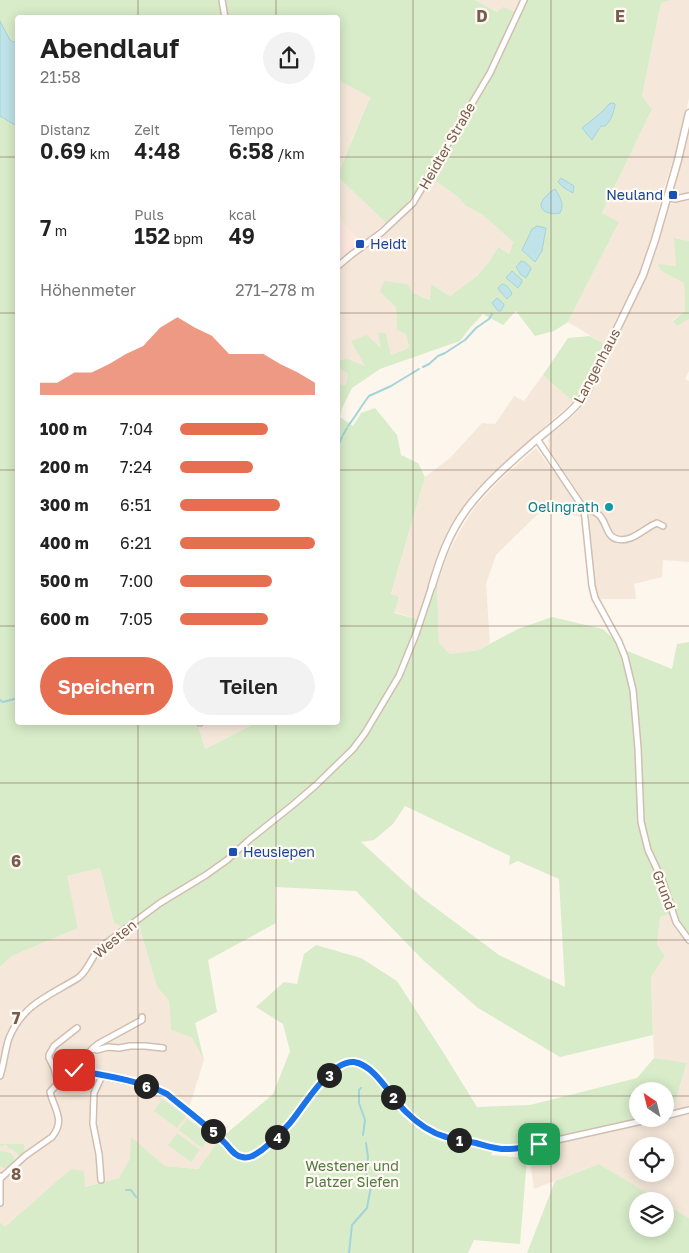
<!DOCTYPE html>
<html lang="de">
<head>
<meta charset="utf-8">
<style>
	body { margin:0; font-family:"Golos Text",sans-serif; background:#f2f2f2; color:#222; height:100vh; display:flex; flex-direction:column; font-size:19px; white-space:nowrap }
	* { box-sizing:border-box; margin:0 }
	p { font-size:16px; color:#767676 }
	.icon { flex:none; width:28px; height:28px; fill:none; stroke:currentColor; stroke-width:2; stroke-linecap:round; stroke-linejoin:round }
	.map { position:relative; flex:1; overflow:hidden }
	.panel { position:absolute; left:15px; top:15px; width:325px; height:710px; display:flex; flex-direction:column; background:#fff; border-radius:5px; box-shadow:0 2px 12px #0003 }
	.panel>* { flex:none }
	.needle { width:32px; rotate:325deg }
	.tools { position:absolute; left:629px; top:1082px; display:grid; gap:10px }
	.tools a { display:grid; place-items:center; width:45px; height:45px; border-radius:50%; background:#fff; box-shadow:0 2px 12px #0003; font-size:25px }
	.pin { position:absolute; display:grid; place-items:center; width:42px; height:42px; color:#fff; margin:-21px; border-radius:10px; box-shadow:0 2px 8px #0006 }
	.km { position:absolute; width:25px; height:25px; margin:-12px; border-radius:50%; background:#222; color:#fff; font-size:14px; line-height:25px; text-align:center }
	.round { display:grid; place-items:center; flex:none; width:52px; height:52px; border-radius:26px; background:#f2f2f2 }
	.summary { display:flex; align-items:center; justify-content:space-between; height:85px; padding:0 25px }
	h1 { font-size:28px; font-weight:600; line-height:38px }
	.stats { display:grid; grid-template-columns:repeat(3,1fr); gap:8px; height:85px; padding:5px 25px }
	.stats div { display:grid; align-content:center }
	.stats b { font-size:21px; font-weight:600 }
	.stats small { font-size:14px; font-weight:400 }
	.stats p { font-size:14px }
	.chart { height:140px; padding:10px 25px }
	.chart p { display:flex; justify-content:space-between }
	.chart svg { width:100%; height:90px; margin-top:5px; fill:#e76f51; opacity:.7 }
	.action { display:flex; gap:10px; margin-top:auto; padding:10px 25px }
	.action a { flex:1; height:58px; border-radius:30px; background:#e76f51; color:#fff; font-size:20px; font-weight:600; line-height:58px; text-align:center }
	.action a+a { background:#f2f2f2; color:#222 }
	ul { padding:0 25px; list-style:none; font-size:16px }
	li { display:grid; grid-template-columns:80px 60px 1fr; align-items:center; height:38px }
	li i { height:12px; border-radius:6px; background:#e76f51 }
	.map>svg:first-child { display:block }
	.residential { fill:#f5e8da; fill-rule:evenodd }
	.commercial { fill:#fde8e0 }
	.green { fill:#d8ecc9; fill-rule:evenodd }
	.water { fill:#bfe3e8; stroke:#a5d3da }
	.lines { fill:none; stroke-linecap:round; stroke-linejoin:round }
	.stream { stroke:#a5d3da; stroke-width:2 }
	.minor-casing { stroke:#d1beb0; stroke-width:8 }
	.tertiary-casing { stroke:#d1beb0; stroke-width:9 }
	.minor { stroke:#fff; stroke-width:5 }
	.tertiary { stroke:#fff; stroke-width:6 }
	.route-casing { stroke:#fff; stroke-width:10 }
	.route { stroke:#1a73e8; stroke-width:6 }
	.grid { fill:none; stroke:#7a5c4d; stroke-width:1; stroke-opacity:0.55 }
	.transit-dot { fill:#1a4fb4; stroke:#fffaf3; stroke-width:2 }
	.culture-dot { fill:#0f9aa8; stroke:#fffaf3; stroke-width:2 }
	.labels { text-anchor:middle; stroke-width:4.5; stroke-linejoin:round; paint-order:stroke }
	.street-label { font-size:14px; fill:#7a5c4d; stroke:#fffaf3 }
	.transit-label { font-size:14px; fill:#164399; stroke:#fffaf3; text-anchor:start }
	.culture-label { font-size:14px; fill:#0d838f; stroke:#fffaf3; text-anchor:end }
	.park-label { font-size:14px; fill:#537a41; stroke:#fffaf3 }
	.grid-label { font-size:16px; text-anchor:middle; font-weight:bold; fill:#7a5c4d; stroke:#fffaf3; stroke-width:4.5; stroke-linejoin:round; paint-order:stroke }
</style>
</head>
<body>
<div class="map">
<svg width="689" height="1253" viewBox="0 0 689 1253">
	<rect width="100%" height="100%" fill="#fdf6ec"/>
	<path class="residential" d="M475 0H525L519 13 497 12Z
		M672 0H689V98L680 139 662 194 655 226 639 274 604 344 568 322 619 222 602 213 652 109 642 96 661 3Z
		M338 80 370 96 338 174Z
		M689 128V194L676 196 672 194Z
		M338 177 386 223 361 243 338 217Z
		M430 177 458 197 466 206 483 215 513 242 509 254 498 247 489 262 477 276 450 296 431 284V300L413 293 381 292 396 307 397 330 406 334 409 348 391 355 386 333 379 332 382 348 366 367 348 359 338 360V268L361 250 364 249 404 217Z
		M689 200V241L675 238 676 266 659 265 661 271 684 283 685 311 673 320 677 325 689 319V371L685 379 689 381V562L663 560 662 577 634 584 636 599H598L595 584 588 527 589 515 591 512 549 449 548 440 552 433 575 414 581 407 595 386 648 273 660 239 670 204Z
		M338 367 348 374 347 387 338 383Z
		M543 375 573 402 518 450 470 498 464 506 447 532 440 549 432 570 431 583 424 607 417 619 394 612 391 595 425 477 450 458 482 423 495 424 514 396 524 401Z
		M536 448 555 474 556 473 579 505 582 517 542 510 496 555 486 584 490 643 478 650 450 654 439 643 437 585 447 555 465 522 476 506 499 481Z
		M197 722 256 723 205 749Z
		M100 868 114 923 137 917 157 987 169 1001 171 1030 192 1038 204 1060 189 1108 221 1138 198 1169 165 1166 130 1158 119 1178 84 1187 5 1227 0 1222V967L12 956 78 928 66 876Z
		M670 914 689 935V1218L665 1204V1201H661L599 1164 534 1189 528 1144 640 1119H665V1113L672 1112 687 1064 654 1058 651 977 665 956 657 944 660 917ZM638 1146H665V1174H638Z"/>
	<path class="commercial" d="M338 217 361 243 339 263H338Z"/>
	<path class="green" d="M0 0H475L497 12 503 7 518 13 525 0H672L661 3 642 96 652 109 602 213 619 222 568 322 554 331 535 336 516 311 503 325 483 314 470 328 460 341 380 369 352 388 342 408 340 417 353 426 361 413 375 408 397 435 401 455 418 463 425 477 391 594 399 597 394 613 417 619 437 585 439 643 450 654 478 650 518 629 552 617 603 629 625 650 672 669 677 644 689 642V935C673 920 672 896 664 877 661 871 658 865 654 859L648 858 660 882 670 914 660 917 657 944 665 956 651 977 653 1035 560 1057 478 1008 423 960 356 891 275 887 276 923 208 960 217 1012 195 1023 204 1060 192 1038 171 1030 169 1001 157 987 137 918 123 927 114 923 100 868 67 876 78 928 12 956 0 967ZM18 18H338V80L370 97 338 174V177L386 223 406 205 427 175 458 197 466 206 483 215 513 242 509 254 498 247 489 262 477 276 450 296 431 284 430 300 413 293 407 284 384 281 380 292 396 307 397 330 406 334 409 348 391 355 386 333 378 332 381 348 367 335 351 341 365 366 348 359 338 360V367L348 374 346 386 338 383V397L340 399 338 403V722L256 723 205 749 197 722H18ZM609 104 615 110 611 116V118L602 125 592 139 583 128 603 111ZM405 806 510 856 509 865 518 861 559 879 565 987 499 955 421 897 361 842 374 840 393 824Z
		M674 238 689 241V319L677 326 673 321 685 311 684 283 661 271 658 264 676 266Z
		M590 336 604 344 588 380 573 402 543 375 568 338Z
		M316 945 361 958 397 981 443 1052 477 1107 530 1105 637 1078 654 1058 687 1063 672 1112 665 1113V1091H638V1119H640L528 1144 508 1147 495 1145 491 1155 527 1158 520 1244 474 1240 468 1253H0V1222L5 1227 71 1169 84 1171 85 1187 119 1178 130 1158 131 1137 165 1166 198 1169 220 1139 273 1094 290 1051 283 1024 256 1007 284 982 297 984 304 954Z
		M162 1099 186 1116 177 1128 154 1111Z
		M187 1119 211 1136 202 1148 179 1130Z
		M177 1133 200 1150 191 1162 168 1145Z
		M0 1144H24L25 1154 20 1157 14 1150 8 1148 7 1145H3V1147L0 1146Z
		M0 1151 10 1153 14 1157V1161L9 1167 4 1168 0 1166Z
		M599 1164 661 1201H638V1229H665V1204L689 1218V1253H527L555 1181Z"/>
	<path class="water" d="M0 21 10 40 13 42 17 41V126L0 116Z
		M612 103 615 104C615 110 610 123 605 126H601L592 140 582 128 603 111 609 104Z
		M561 178 574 186 573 193C567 190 562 187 558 182Z
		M555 189 556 190C560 198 565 204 560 213 554 215 540 213 541 204 542 199 550 192 555 189Z
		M537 226 546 228 542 251 535 262 522 250 532 229Z
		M521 261C525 262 530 265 531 269L526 278 520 274V273L516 267Z
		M512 271 522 280V282L518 288 506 278Z
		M502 284C506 284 511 290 512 294L507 299 499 290 498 288Z
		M497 298 503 303 504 305 501 311H498L492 303Z"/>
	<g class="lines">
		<path class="stream" d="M423 367 429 364 438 356 445 353 465 340 476 328 489 319 492 314
			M348 426C356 416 361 406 369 396L391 386 419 369
			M343 435 347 428
			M338 448V446L342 437
			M0 700 3 702 18 698
			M361 1088 359 1090V1103L365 1120 363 1135
			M126 1190H131L136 1197
			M349 1253 352 1225 367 1208 371 1186 366 1179 368 1157 366 1143"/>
		<g class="minor-casing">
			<path id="minor" d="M222 0 225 18
				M667 198 675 199 689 196
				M338 266 351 255 382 232 413 203 490 73 524 0
				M537 439 584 509 592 586 595 598 619 642 625 657 633 690 638 748 641 822 648 850 663 882 676 922 689 940
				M584 509C610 511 602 536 617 539 632 543 644 528 657 523L663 526
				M200 722V723
				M93 1048 98 1044 142 1020V1017
				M74 1070 93 1048 97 1050 108 1047 119 1048 130 1046H145L163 1048
				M0 1076C4 1064 5 1050 9 1038 23 1004 49 996 78 978 89 970 91 956 101 947L160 903 206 875 227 860 249 840 294 804 316 785 353 749 365 733 399 676 416 634 432 586
				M58 1083 54 1068 49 1058V1055L54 1046 77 1028
				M665 1116 689 1110
				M1 1178 25 1156 52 1137C66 1120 54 1109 50 1092L58 1083 74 1070 126 1081 148 1087 167 1094 209 1128 233 1152 243 1158 251 1157 256 1155 272 1142 290 1123 314 1090 321 1083 341 1066 351 1062 360 1064 369 1070 380 1081 405 1111 430 1130 448 1138 490 1147 503 1149 515 1148 539 1144 651 1119
				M101 1180 99 1154 93 1124 94 1093 102 1076
				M0 1203V1176"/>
		</g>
		<g class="tertiary-casing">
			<path id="tertiary" d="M432 586C440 559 449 533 466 510 485 484 512 461 536 440 554 425 573 412 586 393L643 275 655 240 678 160 689 113"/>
		</g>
		<use href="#minor" class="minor"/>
		<use href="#tertiary" class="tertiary"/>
	</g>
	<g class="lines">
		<g class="route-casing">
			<path id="route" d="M74 1070C102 1075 142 1081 167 1094 186 1110 207 1125 225 1143 230 1148 234 1156 242 1157 250 1159 256 1154 262 1150 272 1142 281 1133 290 1123 303 1108 330 1060 354 1062 375 1065 391 1097 405 1111 416 1122 431 1133 446 1137 456 1140 466 1141 476 1143 487 1146 498 1150 509 1149 519 1149 530 1146 539 1144"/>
		</g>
		<use href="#route" class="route"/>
	</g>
	<path class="grid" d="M138 0V18M276 0V18M413 0V1253M551 0V1253M0 157H18M338 157H689M0 313H18M338 313H689M0 470H18M338 470H689M0 626H18M338 626H689M138 722V1253M276 722V1253M0 783H689M0 940H689M0 1096H638M665 1096H689"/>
	<g class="transit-dot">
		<rect x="668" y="190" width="10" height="10" rx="2.5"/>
		<rect x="355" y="239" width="10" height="10" rx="2.5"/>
		<rect x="228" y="847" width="10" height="10" rx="2.5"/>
	</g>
	<circle class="culture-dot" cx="609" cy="507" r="5"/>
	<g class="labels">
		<g class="street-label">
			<text transform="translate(447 146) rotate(-60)" y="5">Heidter Straße</text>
			<text transform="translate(597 366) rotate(-62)" y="5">Langenhaus</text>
			<text transform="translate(664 890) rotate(69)" y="5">Grund</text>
			<text transform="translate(115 939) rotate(-40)" y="5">Westen</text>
		</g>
		<g class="transit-label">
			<text x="663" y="200" text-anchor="end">Neuland</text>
			<text x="370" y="249">Heidt</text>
			<text x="243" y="857">Heusiepen</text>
		</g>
		<g class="culture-label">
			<text x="599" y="512">Oelingrath</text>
		</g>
		<g class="park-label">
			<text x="352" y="1171">Westener und<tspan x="352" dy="16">Platzer Siefen</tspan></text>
		</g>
	</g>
	<g class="grid-label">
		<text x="482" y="22">D</text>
		<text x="620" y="22">E</text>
		<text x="16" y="867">6</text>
		<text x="16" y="1024">7</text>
		<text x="16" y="1180">8</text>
	</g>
</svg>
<div class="tools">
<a><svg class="needle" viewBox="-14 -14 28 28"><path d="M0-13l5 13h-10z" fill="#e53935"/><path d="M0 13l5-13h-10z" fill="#767676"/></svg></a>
<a><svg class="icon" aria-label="locate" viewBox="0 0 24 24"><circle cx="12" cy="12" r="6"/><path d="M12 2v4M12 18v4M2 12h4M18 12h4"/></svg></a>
<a><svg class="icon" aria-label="layers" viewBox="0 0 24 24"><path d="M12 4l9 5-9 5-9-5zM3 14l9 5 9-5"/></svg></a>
</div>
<div class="pin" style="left:539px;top:1144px;background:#1e9e55"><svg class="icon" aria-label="arrive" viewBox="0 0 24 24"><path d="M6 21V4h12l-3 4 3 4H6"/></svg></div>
<div class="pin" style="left:74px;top:1070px;background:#d93025"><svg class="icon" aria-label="check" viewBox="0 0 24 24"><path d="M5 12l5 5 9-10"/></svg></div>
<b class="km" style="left:459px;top:1140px">1</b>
<b class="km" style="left:393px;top:1097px">2</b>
<b class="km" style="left:329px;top:1075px">3</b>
<b class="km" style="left:277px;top:1137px">4</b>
<b class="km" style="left:213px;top:1131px">5</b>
<b class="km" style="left:146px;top:1086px">6</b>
<section class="panel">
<div class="summary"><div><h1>Abendlauf</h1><p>21:58</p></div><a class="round"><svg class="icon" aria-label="share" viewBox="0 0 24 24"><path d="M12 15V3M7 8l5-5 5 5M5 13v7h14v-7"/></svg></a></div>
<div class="stats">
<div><p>Distanz</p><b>0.69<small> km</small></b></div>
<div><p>Zeit</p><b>4:48</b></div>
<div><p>Tempo</p><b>6:58<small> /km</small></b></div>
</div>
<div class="stats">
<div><b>7<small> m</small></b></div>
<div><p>Puls</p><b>152<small> bpm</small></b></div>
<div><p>kcal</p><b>49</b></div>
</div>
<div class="chart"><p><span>Höhenmeter</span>271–278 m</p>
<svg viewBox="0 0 160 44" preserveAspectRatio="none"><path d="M0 44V38L10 38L20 33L30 33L40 29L50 24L60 20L70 11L80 6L90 11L100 15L110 24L120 24L130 24L140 29L150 33L160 38V44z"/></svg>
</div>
<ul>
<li><b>100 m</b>7:04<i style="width:65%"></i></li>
<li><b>200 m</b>7:24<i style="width:54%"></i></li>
<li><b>300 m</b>6:51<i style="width:74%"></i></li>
<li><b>400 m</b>6:21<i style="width:100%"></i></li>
<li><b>500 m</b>7:00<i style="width:68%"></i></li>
<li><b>600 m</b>7:05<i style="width:65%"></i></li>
</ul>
<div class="action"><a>Speichern</a><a>Teilen</a></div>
</section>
</div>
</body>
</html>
